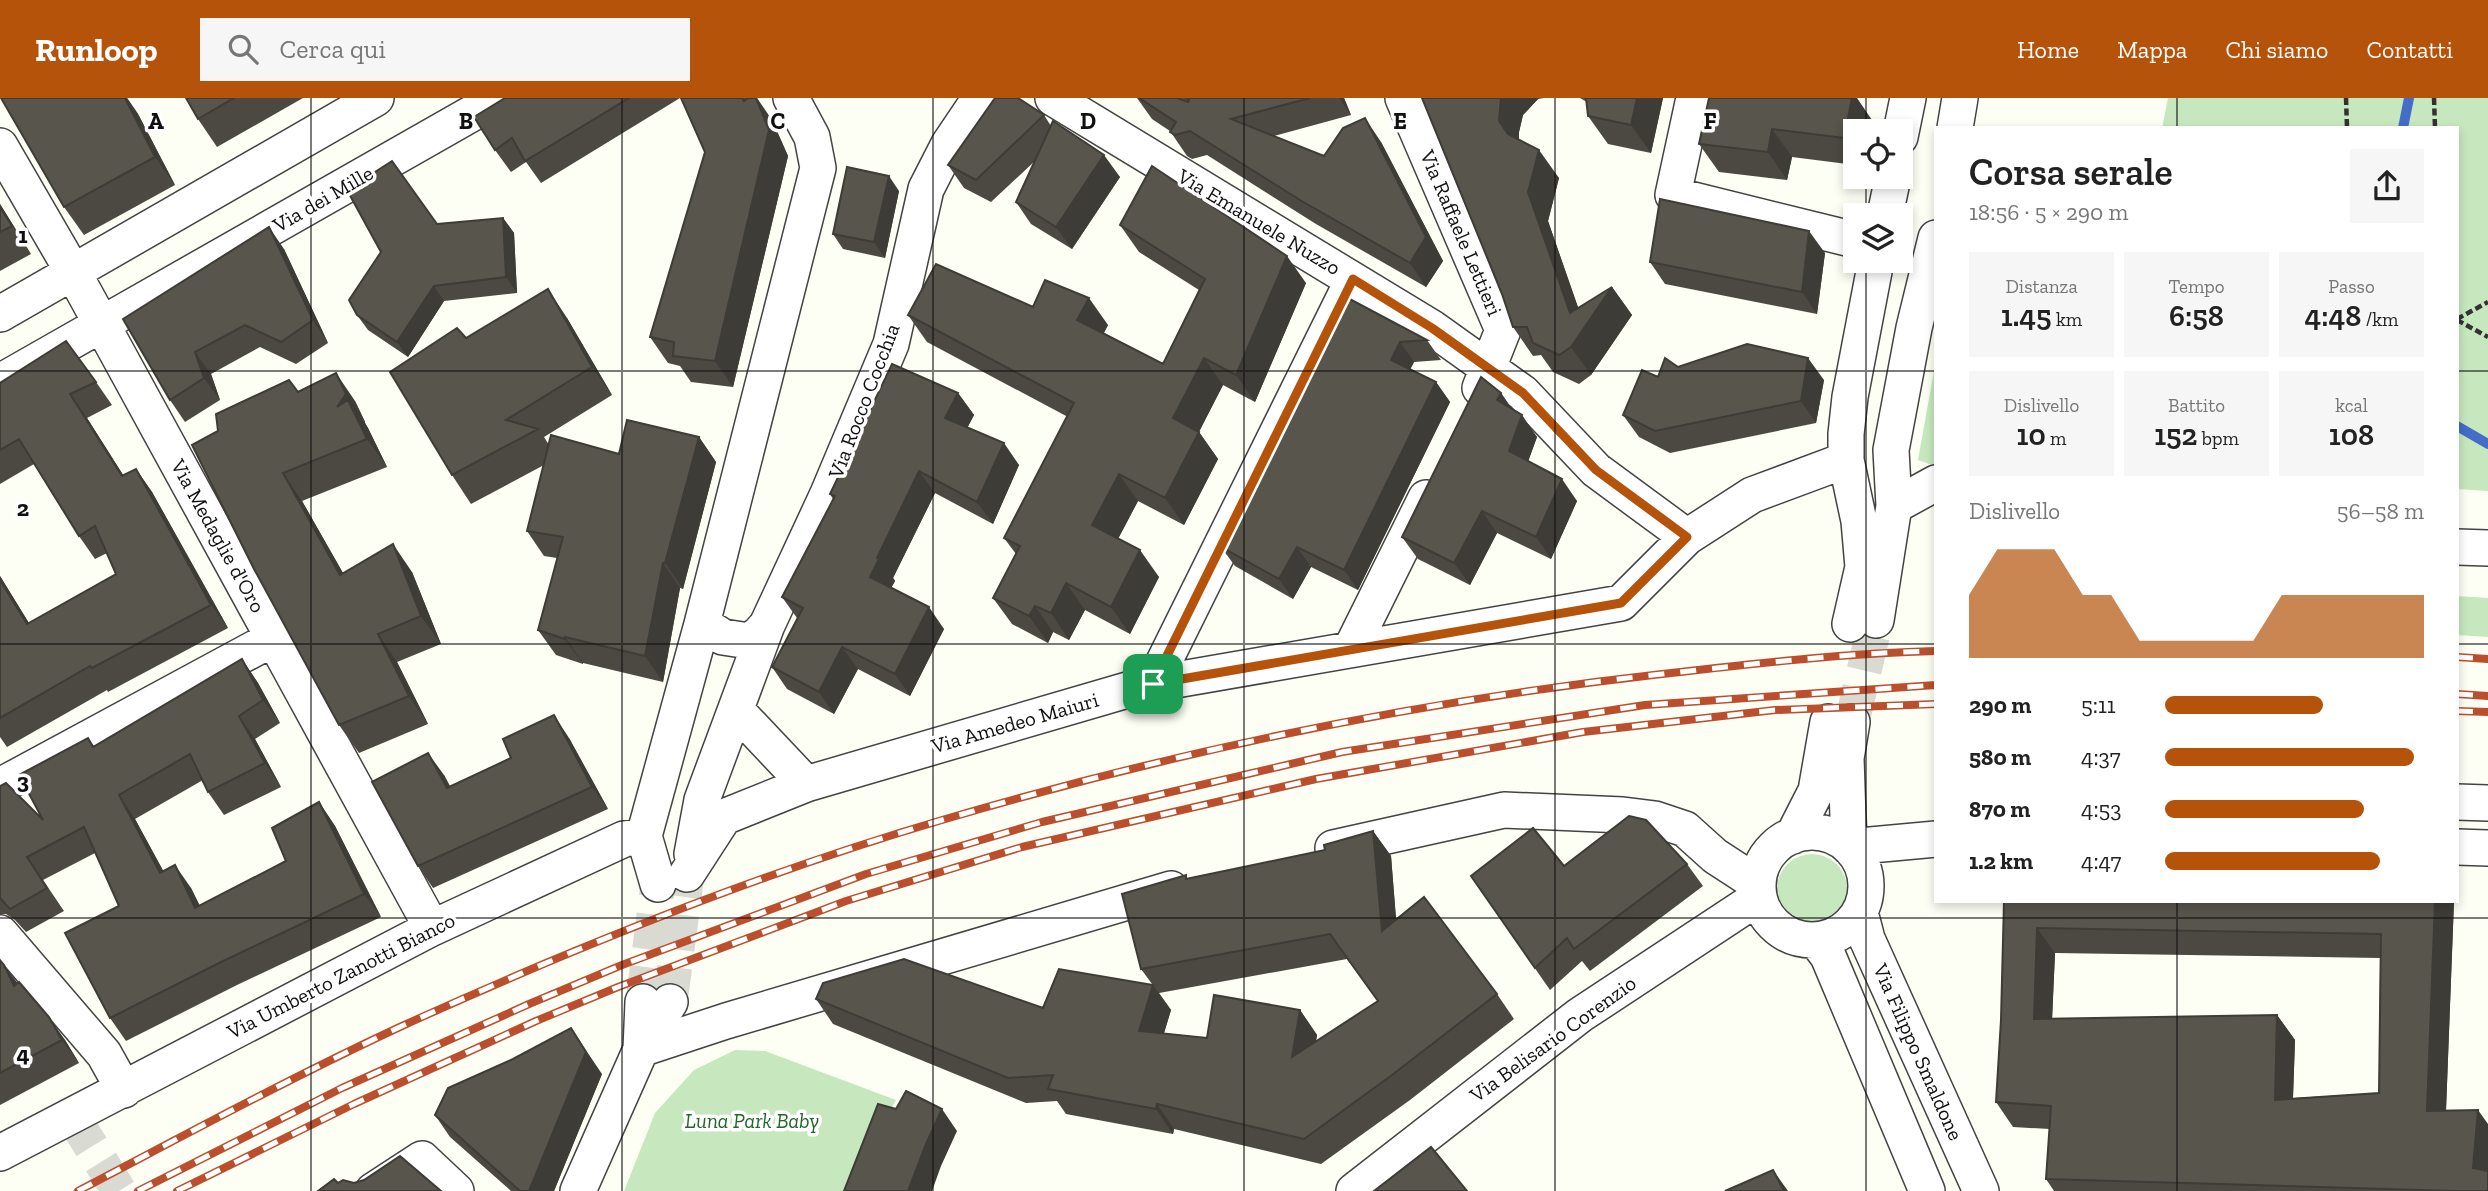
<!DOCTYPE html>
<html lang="it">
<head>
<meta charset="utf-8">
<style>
	body { margin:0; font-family:"Zilla Slab",serif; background:#f6f6f6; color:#222; height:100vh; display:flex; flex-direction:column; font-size:26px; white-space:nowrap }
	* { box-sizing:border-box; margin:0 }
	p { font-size:23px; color:#767676 }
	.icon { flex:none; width:38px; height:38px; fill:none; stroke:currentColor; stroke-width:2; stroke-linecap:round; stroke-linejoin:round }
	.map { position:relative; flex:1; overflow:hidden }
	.drawer { position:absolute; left:1934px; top:28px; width:525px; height:777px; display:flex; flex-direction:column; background:#fff; border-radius:0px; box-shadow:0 4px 10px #0003 }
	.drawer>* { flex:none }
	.controls { position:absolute; left:1843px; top:21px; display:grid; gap:14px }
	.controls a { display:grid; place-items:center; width:70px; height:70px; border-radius:0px; background:#fff; box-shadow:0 4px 10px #0003; font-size:35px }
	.pin { position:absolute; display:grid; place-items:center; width:60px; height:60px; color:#fff; margin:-30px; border-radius:14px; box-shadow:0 4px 10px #0006 }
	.round { display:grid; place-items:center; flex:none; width:74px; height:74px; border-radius:0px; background:#f6f6f6 }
	.head { display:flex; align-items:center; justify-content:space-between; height:119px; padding:0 35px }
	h1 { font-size:38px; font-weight:600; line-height:52px }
	.metrics { display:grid; grid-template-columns:repeat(3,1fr); gap:10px; height:119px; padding:7px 35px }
	.metrics div { display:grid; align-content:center; border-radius:0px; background:#f6f6f6; text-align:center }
	.metrics b { font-size:30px; font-weight:600 }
	.metrics small { font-size:19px; font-weight:400 }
	.metrics p { font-size:19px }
	.chart { height:196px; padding:14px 35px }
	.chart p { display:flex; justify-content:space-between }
	.chart svg { width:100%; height:126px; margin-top:7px; fill:#b45309; opacity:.7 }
	ul { padding:0 35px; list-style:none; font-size:23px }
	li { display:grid; grid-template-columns:112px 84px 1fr; align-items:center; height:52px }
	li i { height:18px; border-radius:9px; background:#b45309 }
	header { display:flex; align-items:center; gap:42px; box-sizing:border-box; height:98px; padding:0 35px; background:#b45309; color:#fff }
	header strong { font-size:33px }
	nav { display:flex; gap:38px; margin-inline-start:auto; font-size:24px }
	.search { width:490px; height:63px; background:#f6f6f6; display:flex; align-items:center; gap:18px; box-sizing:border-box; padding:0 24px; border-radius:0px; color:#767676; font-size:26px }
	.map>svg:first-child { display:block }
	.green { fill:#c7e8be }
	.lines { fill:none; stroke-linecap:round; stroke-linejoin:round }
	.stream { stroke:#446dc8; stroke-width:10 }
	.minor-tunnel { stroke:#d9dad2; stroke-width:35; stroke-dasharray:35 18; stroke-linecap:butt }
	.minor-casing { stroke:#434343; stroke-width:38 }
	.path { stroke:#323232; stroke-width:4.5; stroke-dasharray:7 3.5; stroke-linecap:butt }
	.minor { stroke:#fff; stroke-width:35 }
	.rail-casing { stroke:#bb4f2d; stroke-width:8 }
	.rail { stroke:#fff; stroke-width:5; stroke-dasharray:16; stroke-linecap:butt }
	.wall { fill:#4c4942; fill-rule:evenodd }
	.shaded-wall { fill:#3e3c36 }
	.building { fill:#58554d; stroke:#3e3c36; stroke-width:2; fill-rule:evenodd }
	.route-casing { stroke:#fff; stroke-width:14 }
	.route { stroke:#b45309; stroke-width:9 }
	.grid { fill:none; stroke:#101010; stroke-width:2; stroke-opacity:0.55 }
	.labels { text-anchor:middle; stroke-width:7; stroke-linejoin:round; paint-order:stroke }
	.street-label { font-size:21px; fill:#101010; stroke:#fff }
	.park-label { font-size:21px; font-style:italic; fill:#226628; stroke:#fff }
	.grid-label { font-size:23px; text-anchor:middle; font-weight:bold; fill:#101010; stroke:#fff; stroke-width:7; stroke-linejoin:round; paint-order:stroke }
</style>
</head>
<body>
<header>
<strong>Runloop</strong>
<div class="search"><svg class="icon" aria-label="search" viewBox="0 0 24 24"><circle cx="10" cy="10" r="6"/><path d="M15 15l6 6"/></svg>Cerca qui</div>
<nav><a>Home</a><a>Mappa</a><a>Chi siamo</a><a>Contatti</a></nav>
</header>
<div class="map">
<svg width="2488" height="1093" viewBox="0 0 2488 1093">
	<rect width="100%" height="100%" fill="#fdfef4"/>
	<path class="green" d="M2168 0H2488V393L2457 391V30H2162Z
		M1935 267 1936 368H1935L1918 362Z
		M2457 498 2488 500V539L2457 537Z
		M1777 791a35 35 0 1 1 70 0a35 35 0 1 1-70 0Z
		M735 952 765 953 896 1002 844 1093H624L655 1015 694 972Z"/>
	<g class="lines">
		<path class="stream" d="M2403 30 2409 0
			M2457 328 2488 346"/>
		<path class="minor-tunnel" d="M1852 624 1876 522
			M643 904 658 786
			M670 904 687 776
			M73 1019 119 1093"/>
		<g class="minor-casing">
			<path id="minor" d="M1053 0 1432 230 1523 295 1596 372 1687 439
				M1403 0 1503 232 1480 290
				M1694 0 1673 97 1855 142
				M1955 30 1960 0
				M1900 39 1908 0
				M0 48 73 174 432 830
				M1885 117 1893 79
				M0 216 376 0
				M0 284 499 0
				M1894 408 1936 385
				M2457 449 2488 450
				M1876 522 1894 408 1891 352 1914 230 1936 140
				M702 526 723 539 749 543 759 536 767 527
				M1850 526 1863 469 1859 423 1846 362V336L1850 299 1876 163
				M1351 551 1426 400
				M1153 586 1350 188
				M736 612 806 686
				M1852 624 1846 660 1849 749 1936 741
				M0 688 274 540
				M2457 704 2488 705
				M1758 788a54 54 0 1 1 108 0a54 54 0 1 1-108 0Z
				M644 738 702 526 818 70 812 39 791 0
				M1793 738 1816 693 1828 624
				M2457 749 2488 750
				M1333 750 1504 712 1623 717 1655 721 1685 731 1715 758 1758 786
				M692 756 702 702 767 527 827 398 891 246 926 91 949 46 980 0
				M687 776 724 719 806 686 1141 588 1621 505 1687 439 1752 397 1846 362
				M1860 814 1867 841 1981 1093
				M0 835 104 956 124 992
				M1816 842 1828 858 1927 1093
				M641 951 726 923 1171 791
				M641 951 670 904
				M0 1055 432 830 624 741 644 738 658 786
				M373 1093 422 1061 456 1093
				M578 1093 641 951 643 904
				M1354 1093 1580 917 1759 799"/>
		</g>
		<path class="path" d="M2346 0 2347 30
			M2434 0 2435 30
			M2457 221 2488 204
			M2457 222 2488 239"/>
		<use href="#minor" class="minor"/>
		<g class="rail-casing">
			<path id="rail" d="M2457 559 2488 561
				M2457 596 2488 598
				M2457 613 2488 614
				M78 1093C185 1037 292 979 402 928 576 849 758 776 942 722 1177 653 1418 603 1662 576 1753 566 1844 555 1936 553
				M138 1093 342 990 529 906 622 867 866 776 1042 724 1342 654 1645 607 1936 587
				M177 1093 354 1006 536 923 618 889 846 803 1022 749 1316 681 1583 634 1775 612 1936 606"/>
		</g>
		<use href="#rail" class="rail"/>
	</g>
	<path class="wall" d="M1 0H127L138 16 175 87 84 137 64 109Z
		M186 0H303L217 49 198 21Z
		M505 0H680L541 85 526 64 511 74 495 52Z
		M681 0H746L772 22 788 58 733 289 691 284 680 268 668 265 650 239 705 54Z
		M1137 0H1344L1351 17 1274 38 1324 58 1381 44 1443 163 1426 189 1316 126 1207 57 1192 61 1187 58 1170 33 1152 21Z
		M1422 0H1544L1538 1 1523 17 1519 34V42L1559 80 1548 123 1578 210 1612 189 1632 217 1591 277 1579 286 1553 274 1541 257 1533 258 1513 229 1502 196Z
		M1580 0H1663L1651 55 1608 46 1588 18 1587 4Z
		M1709 0 1872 22 1870 33H1855V67L1792 59 1787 82 1719 74 1699 46Z
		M1044 17 1051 28 1120 79 1072 151 1031 126 1016 104 1036 62 991 104 964 90 948 67Z
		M899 93 885 160 843 151 833 136Z
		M0 106 31 156 0 173Z
		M503 120 514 135 517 195 444 203 408 259 368 232 357 217 437 126Z
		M1120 127 1306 185 1255 304 1223 287 1199 334 1218 361 1184 427 1138 403 1118 441 1159 479 1130 536 1085 512 1069 542 1053 534 1048 545 1012 526 993 500 1016 456 1004 440 1068 319 927 244 908 217 1033 209 1108 227 1104 235 1163 266 1199 192 1139 154Z
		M284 151 328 245 296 266 260 249 211 276 220 302 185 324 170 302 123 221Z
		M1825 155 1817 216 1665 186 1650 164Z
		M1344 198 1427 242 1441 262 1414 264 1410 271 1436 284 1450 304 1358 492 1311 469 1293 501 1235 468 1221 449 1282 329Z
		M567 220 612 297 544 339 549 347 619 356 699 339 716 364 683 491 680 490 663 584 583 565V566L556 557 538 532 557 460 544 458 527 433 544 367 471 406 452 377 466 240Z
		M1678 269 1824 282 1816 325 1670 355 1639 339 1623 317 1658 279Z
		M96 284 112 307 87 320 123 377 136 371 152 394 228 530 108 594 107 592 7 649 0 639V478L29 525 116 476 107 455 95 461 79 438 34 366 0 386V285Z
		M298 294 355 303 365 324V325L368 330 387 369 302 403 343 475 412 474 441 546 397 564 428 626 359 655 339 627 254 471Z
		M958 295 974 317 967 330 1019 367 993 426 935 395 893 480 895 483 891 490 944 531 910 598 858 571 834 616 787 591 772 569 797 520 782 499 833 401 830 396Z
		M1501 295 1512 311 1537 339 1528 363 1577 403 1551 461 1497 435 1470 487 1418 461 1402 439Z
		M242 561 258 585 280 625 255 641 281 689 224 717 208 694 203 682 135 721 163 773 191 790 200 808 286 763 319 704 335 728 381 819 237 887 126 943 110 920 119 808 95 755 43 782 64 813 26 834 15 822 6 816H0V688L43 722 88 640 94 648Z
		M569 640 608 711 433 790 418 768 444 677 450 689Z
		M1373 733 1391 758 1396 821 1497 896 1514 921 1410 1002 1321 1066 1174 1031 1173 1036 1066 1016 1057 1003 1026 1005 833 926 816 901 1043 910 1152 886 1141 871 1188 781 1325 752ZM1347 861 1378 903 1316 943 1317 937 1300 912 1207 940 1164 935 1171 912 1159 895Z
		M1687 766 1703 788 1590 873 1582 863 1550 892 1471 778 1564 768Z
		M2004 803H2454L2446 1013 2488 1093H2054L2046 1081 2050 1031 2013 1029 1996 1004 2001 922ZM2055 855 2380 860 2379 995 2293 1000 2295 942 2277 917 2052 921Z
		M0 862 17 885 65 942 79 965 0 1007Z
		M602 976 554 1093H511L450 1039 435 1017Z"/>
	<path class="shaded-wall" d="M125 0H127L138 16 175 87 155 59Z
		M756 0H757L772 22 788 58 733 289 715 263Z
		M1339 0H1344L1351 17Z
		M1501 0H1537L1538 1 1523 17 1519 34V51L1499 23Z
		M1637 0H1663L1651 55 1631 27Z
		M1852 0H1857L1872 22 1870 33H1855V56L1844 40Z
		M1365 20 1381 44 1443 163 1426 189 1410 165Z
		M1772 31 1792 59 1787 82 1768 54Z
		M1539 52 1559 80 1548 123 1585 229 1612 189 1632 217 1591 277 1571 249 1570 215 1528 94Z
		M1104 57 1120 79 1072 151 1056 129Z
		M889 78 899 93 885 160 874 144Z
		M0 106 31 156 0 109Z
		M503 120 514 135 517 195 506 179Z
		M269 129 284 151 328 245 313 222Z
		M1809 133 1825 155 1817 216 1802 194Z
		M1287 158 1306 185 1255 304 1236 277Z
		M434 188 444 203 408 259 397 244Z
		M548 191 567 220 612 297 592 269Z
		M1089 200 1108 227 1096 248 1077 222Z
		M1400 244 1414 264 1405 282 1391 262Z
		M195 254 211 276 220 302 204 280Z
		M1204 260 1223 287 1192 347 1173 320Z
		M1808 260 1824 282 1816 325 1801 303Z
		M336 275 355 303 365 324V325L368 330 387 369 367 341 337 309Z
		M1436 284 1450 304 1358 492 1344 472Z
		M958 295 974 317 961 342 945 320Z
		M1501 295 1516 317 1497 302Z
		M70 296 87 320 139 402 122 378Z
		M1522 317 1537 339 1524 375 1509 353Z
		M1199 334 1218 361 1184 427 1165 400Z
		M699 339 716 364 683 491 665 465Z
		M1004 345 1019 367 993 426 977 404Z
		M136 371 152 394 228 530 211 507Z
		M919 373 935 395 893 480 895 483 885 501 870 479 877 460Z
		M283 375 302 403 360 505 340 477Z
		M1119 376 1138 403 1111 454 1092 427Z
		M1562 381 1577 403 1551 461 1536 439Z
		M1482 413 1497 435 1470 487 1454 465Z
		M393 446 412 474 441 546 421 518Z
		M1297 449 1311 469 1293 501 1279 481Z
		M1140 452 1159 479 1130 536 1111 509Z
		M663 465 680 490 663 584 645 558Z
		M0 478 44 550 27 526 0 482Z
		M1066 485 1085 512 1069 542 1051 515Z
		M1035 508 1053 534 1048 545 1029 518Z
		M929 509 944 531 910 598 895 576Z
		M378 536 397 564 428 626 409 598Z
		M565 539 583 565V566L565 541Z
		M842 549 858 571 834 616 819 594Z
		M242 561 258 585 280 625 263 602Z
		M554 617 569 640 608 711 592 689Z
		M239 618 255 641 281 689 265 665Z
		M428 655 444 677 463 712 447 690Z
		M119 697 135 721 177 798 160 775Z
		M319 704 335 728 381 819 364 796Z
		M1373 733 1391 758 1399 858 1382 833Z
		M175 767 191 790 212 834 195 810Z
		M2435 803H2454L2445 1038 2427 1013Z
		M2037 830 2055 855 2051 946 2034 921Z
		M4 867 21 890 14 888Z
		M1153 887 1171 912 1157 958 1139 933Z
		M1300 912 1317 937 1309 984 1292 959Z
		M2277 917 2295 942 2292 1027 2275 1002Z
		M49 919 65 942 79 965 62 942Z
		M571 930 602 976 554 1093H529Z
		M1157 1006 1174 1031 1173 1036 1156 1011Z
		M942 1011 957 1033 941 1068 932 1093H908L926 1046Z
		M2478 1012 2488 1026V1092L2473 1070Z
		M1773 1072 1788 1093H1784Z"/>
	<path class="building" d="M1 0H125L155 59 64 109Z
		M186 0H234L198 21Z
		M505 0H629L525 63 512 40 495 52 474 19Z
		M681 0H742L744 3 748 0H756L769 32 715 263 673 258 674 244 650 239 705 54Z
		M995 0H1018L1044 17 976 82 948 67Z
		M1139 0H1177L1188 4 1189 2 1187 0H1310L1231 21 1324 58 1343 30 1365 20 1426 139 1410 165 1300 102 1190 33 1175 37 1170 34 1176 24Z
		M1422 0H1501L1499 23 1508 36 1539 52 1528 94 1570 215 1612 189 1571 249 1559 257 1533 245 1527 229H1513L1502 196Z
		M1586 0H1637L1631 27 1588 18Z
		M1709 0H1852L1844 40 1772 31 1768 54 1699 46Z
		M1053 23 1104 57 1056 129 1016 104Z
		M392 63 437 126 503 120 506 179 434 188 397 244 357 217 349 202 381 154 347 92Z
		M1152 68 1287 158 1236 277 1204 260 1173 320 1199 334 1165 400 1119 376 1092 427 1140 452 1111 509 1066 485 1051 515 1035 508 1029 518 993 500 1020 448 1004 440 1074 305 908 217 936 166 1033 209 1045 182 1089 200 1077 222 1163 266 1205 181 1120 127Z
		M847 69 889 78 874 144 833 136Z
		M1660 101 1809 133 1802 194 1650 164Z
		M0 109 12 128 0 134Z
		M269 129 313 222 281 244 245 227 195 254 204 280 170 302 123 221Z
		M548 191 592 269 506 322 538 331 452 377 390 274 457 230 466 240Z
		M1344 198 1427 242 1400 244 1391 262 1436 284 1344 472 1297 449 1279 481 1221 449 1282 329Z
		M66 243 96 284 70 296 122 378 136 371 211 507 92 570 90 568 0 620V482L27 526 116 476 95 428 79 438 19 341 0 352V285Z
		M1747 246 1808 260 1801 303 1655 333 1623 317 1642 272 1658 279 1665 260 1678 269Z
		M892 266 958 295 945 320 1004 345 977 404 919 373 877 460 879 461 870 479 929 509 895 576 842 549 819 594 772 569 803 510 782 499 835 398 830 396Z
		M336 275 346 296 337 309 348 302 367 341 283 375 340 477 393 446 421 518 378 536 409 598 339 627 254 471 192 347 218 333 216 316 289 282 298 294Z
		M1481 279 1501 295 1497 302 1522 317 1509 353 1562 381 1536 439 1482 413 1454 465 1402 439Z
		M627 322 699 339 665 465H663L645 558 565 539V541L538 532 563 439 527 433 551 337 619 356Z
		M242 561 263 602 239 618 265 665 208 694 190 656 119 697 160 775 175 767 195 810 286 763 272 730 319 704 364 796 221 864 110 920 65 835 119 808 84 729 27 759 47 790 10 811 0 800V688L6 685 43 722 19 677 88 640 93 649Z
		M554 617 592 689 418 768 372 684 428 655 447 690 511 660 503 641Z
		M1629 718 1646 722 1687 766 1574 851 1567 840 1535 870 1471 778 1533 730 1564 768Z
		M1373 733 1382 833 1424 799 1497 896 1392 977 1304 1041 1157 1006 1156 1011 1048 991 1053 977 1008 980 816 901 823 885 904 861 1043 910 1059 871 1153 887 1139 933 1207 940 1214 897 1300 912 1292 959 1378 903 1330 836 1141 871 1122 796 1186 777V781L1325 752 1324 747Z
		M2004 803H2435L2427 1013 2478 1012 2473 1070 2488 1073V1093H2455L2046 1081 2051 1008 1996 1004 2001 922ZM2037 830 2381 836 2379 995 2275 1002 2277 917 2034 921Z
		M0 862 4 867 14 888 19 884 49 919 62 942 0 975Z
		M571 930 586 954 529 1093H520L435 1017 448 990 513 961Z
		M906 993 942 1011 926 1046 908 1093H844L878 1006 896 1011Z
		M1431 1049 1467 1093H1374Z
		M400 1058 441 1093H318L334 1081 338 1085 343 1082 354 1085 364 1082Z
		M1773 1072 1784 1093H1725Z"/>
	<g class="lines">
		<g class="route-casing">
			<path id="route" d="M1353 181 1432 230 1523 295 1596 372 1687 439 1621 505 1153 586Z"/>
		</g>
		<use href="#route" class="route"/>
	</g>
	<path class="grid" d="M311 0V1093M622 0V1093M933 0V1093M1244 0V1093M1555 0V1093M1866 0V33M2177 0V30M1866 79V117M1866 163V1093M0 273H1936M2457 273H2488M0 546H1936M2457 546H2488M2177 803V1093M0 820H2488"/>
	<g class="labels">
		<g class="street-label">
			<text transform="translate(323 101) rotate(-30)" y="7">Via dei Mille</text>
			<text transform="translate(1259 124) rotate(31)" y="7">Via Emanuele Nuzzo</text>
			<text transform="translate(1461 135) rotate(67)" y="7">Via Raffaele Lettieri</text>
			<text transform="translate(864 303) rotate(-69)" y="7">Via Rocco Cocchia</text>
			<text transform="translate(218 438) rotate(61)" y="7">Via Medaglie d'Oro</text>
			<text transform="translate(1015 625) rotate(-16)" y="7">Via Amedeo Maiuri</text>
			<text transform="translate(341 878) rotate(-27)" y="7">Via Umberto Zanotti Bianco</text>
			<text transform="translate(1553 941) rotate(-36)" y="7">Via Belisario Corenzio</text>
			<text transform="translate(1918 954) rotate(66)" y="7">Via Filippo Smaldone</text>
		</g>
		<g class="park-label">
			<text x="752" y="1030">Luna Park Baby</text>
		</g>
	</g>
	<g class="grid-label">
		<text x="156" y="31">A</text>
		<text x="466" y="31">B</text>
		<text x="778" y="31">C</text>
		<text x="1088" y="31">D</text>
		<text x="1400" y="31">E</text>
		<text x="1710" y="31">F</text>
		<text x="23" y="145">1</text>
		<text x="23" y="418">2</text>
		<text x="23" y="691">3</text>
		<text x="23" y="964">4</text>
	</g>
</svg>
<div class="controls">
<a><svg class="icon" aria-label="locate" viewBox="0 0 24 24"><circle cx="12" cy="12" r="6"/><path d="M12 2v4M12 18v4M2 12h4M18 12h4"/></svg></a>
<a><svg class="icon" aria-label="layers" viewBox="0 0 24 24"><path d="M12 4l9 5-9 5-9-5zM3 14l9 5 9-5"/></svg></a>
</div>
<div class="pin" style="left:1153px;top:586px;background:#1e9e55"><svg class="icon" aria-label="arrive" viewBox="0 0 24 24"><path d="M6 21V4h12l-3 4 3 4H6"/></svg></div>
<section class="drawer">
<div class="head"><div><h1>Corsa serale</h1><p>18:56 · 5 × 290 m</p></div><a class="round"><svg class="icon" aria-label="share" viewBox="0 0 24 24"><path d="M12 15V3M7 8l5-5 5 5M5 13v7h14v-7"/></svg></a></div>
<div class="metrics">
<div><p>Distanza</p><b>1.45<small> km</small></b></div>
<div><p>Tempo</p><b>6:58</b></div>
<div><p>Passo</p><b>4:48<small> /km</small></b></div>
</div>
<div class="metrics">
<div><p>Dislivello</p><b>10<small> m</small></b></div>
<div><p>Battito</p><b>152<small> bpm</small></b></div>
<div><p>kcal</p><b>108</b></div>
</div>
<div class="chart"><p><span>Dislivello</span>56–58 m</p>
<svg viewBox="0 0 160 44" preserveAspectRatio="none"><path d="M0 44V22L10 6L20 6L30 6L40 22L50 22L60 38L70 38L80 38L90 38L100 38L110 22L120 22L130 22L140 22L150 22L160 22V44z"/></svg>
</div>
<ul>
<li><b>290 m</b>5:11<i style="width:61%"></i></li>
<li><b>580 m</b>4:37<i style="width:96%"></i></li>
<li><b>870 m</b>4:53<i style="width:77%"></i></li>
<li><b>1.2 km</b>4:47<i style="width:83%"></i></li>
</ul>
</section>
</div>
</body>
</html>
